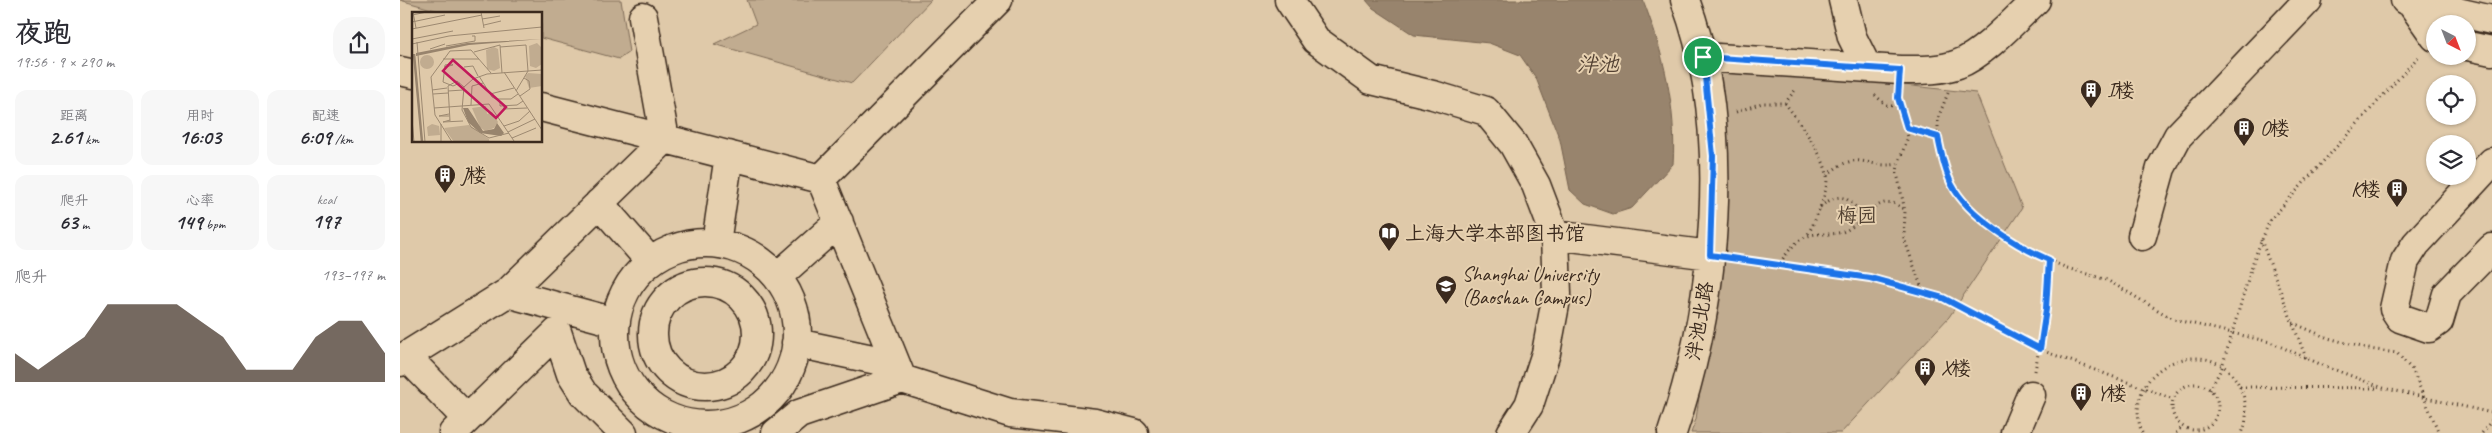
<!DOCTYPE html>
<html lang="zh">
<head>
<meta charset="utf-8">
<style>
	body { margin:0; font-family:Caveat,"LXGW WenKai TC",sans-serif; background:#f7f7f7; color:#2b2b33; height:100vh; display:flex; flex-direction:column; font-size:19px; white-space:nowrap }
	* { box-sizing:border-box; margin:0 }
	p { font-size:16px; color:#7c7c81 }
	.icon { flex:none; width:28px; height:28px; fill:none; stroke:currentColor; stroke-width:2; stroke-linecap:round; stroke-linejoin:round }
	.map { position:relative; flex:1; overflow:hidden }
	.sheet { display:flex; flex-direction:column; background:#fff; width:400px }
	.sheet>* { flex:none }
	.needle { width:32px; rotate:138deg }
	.controls { position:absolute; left:2026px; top:15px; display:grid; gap:10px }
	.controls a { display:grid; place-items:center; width:50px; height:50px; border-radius:50%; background:#fff; box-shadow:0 1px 4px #0004; font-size:25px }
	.pin { position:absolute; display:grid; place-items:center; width:42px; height:42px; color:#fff; margin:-21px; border:2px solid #fff; border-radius:50%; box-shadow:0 1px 5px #0007 }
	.round { display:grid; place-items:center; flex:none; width:52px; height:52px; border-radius:20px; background:#f7f7f7 }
	.head { display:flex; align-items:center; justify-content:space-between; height:85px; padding:0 15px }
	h1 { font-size:28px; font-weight:800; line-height:38px }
	.stats { display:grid; grid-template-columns:repeat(3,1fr); gap:8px; height:85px; padding:5px 15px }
	.stats div { display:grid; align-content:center; border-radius:12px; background:#f7f7f7; text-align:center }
	.stats b { font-size:21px; font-weight:800 }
	.stats small { font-size:14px; font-weight:400 }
	.stats p { font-size:14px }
	.chart { height:140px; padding:10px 15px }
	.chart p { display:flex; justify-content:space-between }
	.chart svg { width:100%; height:90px; margin-top:5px; fill:#3b2a1e; opacity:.7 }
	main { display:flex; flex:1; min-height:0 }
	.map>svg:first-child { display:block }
	.green { fill:#c1ac90; stroke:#7e6b57 }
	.water { fill:#98846d; stroke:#73604d }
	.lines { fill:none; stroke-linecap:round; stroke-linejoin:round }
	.minor-casing { stroke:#3b2a1e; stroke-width:31 }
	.path { stroke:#3b2a1e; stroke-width:3; stroke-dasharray:1 4; stroke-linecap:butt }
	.minor { stroke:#e6d0af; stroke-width:28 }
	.route-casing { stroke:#fff; stroke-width:10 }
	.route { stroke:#1a73e8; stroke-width:6 }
	.labels { text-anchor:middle; stroke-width:4; stroke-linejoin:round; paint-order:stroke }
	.poi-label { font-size:20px; fill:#3b2a1e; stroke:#e6d0af; text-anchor:start }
	.park-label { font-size:20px; fill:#4f3e2f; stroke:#e6d0af }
	.street-label { font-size:20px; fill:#3b2a1e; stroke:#e6d0af }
	.water-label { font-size:21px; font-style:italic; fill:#524032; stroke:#e6d0af }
	.inset-river { fill:none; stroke:#98846d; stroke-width:2.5 }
	.inset-road { fill:none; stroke:#9d8971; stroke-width:1 }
	.view { fill:#c2185b; fill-opacity:0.15; stroke:#c2185b; stroke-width:2.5 }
	.inset-edge { fill:none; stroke:#3b2a1e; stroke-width:2.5 }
</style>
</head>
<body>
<main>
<section class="sheet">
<div class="head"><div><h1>夜跑</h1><p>19:56 · 9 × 290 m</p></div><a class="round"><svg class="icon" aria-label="share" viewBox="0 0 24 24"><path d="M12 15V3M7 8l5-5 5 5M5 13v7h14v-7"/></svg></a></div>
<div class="stats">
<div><p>距离</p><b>2.61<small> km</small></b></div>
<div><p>用时</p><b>16:03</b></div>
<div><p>配速</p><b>6:09<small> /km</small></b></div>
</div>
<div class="stats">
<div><p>爬升</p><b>63<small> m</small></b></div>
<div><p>心率</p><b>149<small> bpm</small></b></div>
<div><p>kcal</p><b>197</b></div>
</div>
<div class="chart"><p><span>爬升</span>193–197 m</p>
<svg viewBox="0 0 160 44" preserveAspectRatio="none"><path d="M0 44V30L10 38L20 30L30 22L40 6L50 6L60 6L70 6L80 14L90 22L100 38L110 38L120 38L130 22L140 14L150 14L160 30V44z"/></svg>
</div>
</section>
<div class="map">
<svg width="2092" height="433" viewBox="0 0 2092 433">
	<rect width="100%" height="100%" fill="#dfc9a9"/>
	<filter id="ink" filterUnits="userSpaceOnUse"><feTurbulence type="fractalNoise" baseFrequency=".02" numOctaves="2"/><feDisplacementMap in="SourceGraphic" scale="10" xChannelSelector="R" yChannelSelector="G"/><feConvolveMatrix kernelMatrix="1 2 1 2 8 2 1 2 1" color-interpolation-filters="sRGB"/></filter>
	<g filter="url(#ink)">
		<path class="green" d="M0 0H221L229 52 219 59 141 38V14H49Z
			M347 0H531L452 83 314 44 356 24Z
			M1314 64 1576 93 1622 208 1549 317 1441 433H1291L1296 419 1325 208Z"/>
		<path class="water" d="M966 0H1243C1263 51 1277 108 1273 164L1232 208 1213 214 1185 204 1170 190 1160 140 1136 78 1120 55 1089 43 1014 35 973 8Z"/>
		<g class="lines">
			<g class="minor-casing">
				<path id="minor" d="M889 0 916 40 971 80 1033 95 1086 111 1113 144 1136 185 1155 235 1157 294 1146 353 1129 405 1111 433
					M1443 0 1452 37 1467 67
					M2005 0 2092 20
					M2009 0 2035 37
					M2068 46 2092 51
					M1303 57 1500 70C1519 70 1540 71 1558 64 1583 55 1616 19 1636 0
					M0 71 14 74
					M141 107 421 179 598 0
					M2092 162 2016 244 2005 261 1994 309 2000 318 2029 328 2039 321 2047 294 2092 248
					M421 179 502 379
					M199 203 250 261
					M1155 235 1310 255
					M1742 236 1761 168 1778 136 1908 0
					M215 334a91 91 0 1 1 182 0a91 91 0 1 1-182 0Z
					M316 243 329 155
					M377 277 439 222
					M253 334a52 52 0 1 1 104 0a52 52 0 1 1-104 0Z
					M107 293 215 322
					M396 343 496 364
					M6 356 107 293 265 139 243 17
					M0 362 6 356 67 419
					M53 433 157 332 171 374 183 393 223 433
					M376 433 399 414 502 379 610 413 695 423 734 433
					M1272 433C1316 304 1334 130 1285 0
					M1615 433 1631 395"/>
			</g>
			<path class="path" d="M1548 93 1538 118V137L1553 186 1575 213 1623 249 1667 268 1707 280 1773 319 1870 342 1920 364 1983 388 2092 413
				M1475 95 1486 105 1500 107
				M1498 96 1508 137 1498 164 1497 173 1505 211 1504 238 1523 292
				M1385 103C1396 118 1426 158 1427 176 1428 192 1416 220 1408 234
				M1336 112 1362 103H1385L1396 89
				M1507 128 1538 137
				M1427 175C1459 147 1466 170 1498 164
				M1420 207C1441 190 1448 197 1463 216
				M1861 240 1906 358
				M1335 258 1470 278 1543 298 1625 344 1773 399
				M1380 263C1391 247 1401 233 1422 234 1430 234 1438 234 1445 231 1464 223 1481 187 1504 210
				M1893 323 1928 338 1969 349 1997 353 2013 371 2039 433
				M1635 371 1646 309 1649 260
				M1772 407a23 23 0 1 1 46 0a23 23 0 1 1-46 0Z
				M1840 387 1980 388
				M1810 390 1822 367 1854 259 1870 220 2019 56
				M1742 433C1717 363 1819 327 1842 392 1847 405 1848 420 1842 433
				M1776 433 1783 426
				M2082 433 2092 420"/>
			<use href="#minor" class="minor"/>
		</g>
	</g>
	<g class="lines" filter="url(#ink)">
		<g class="route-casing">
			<path id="route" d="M1303 57 1500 70 1498 98 1507 128 1538 137C1541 153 1545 171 1552 185 1569 217 1617 246 1649 260L1646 309 1640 349 1543 298 1470 278 1310 255 1313 156Z"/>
		</g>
		<use href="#route" class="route"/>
	</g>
	<defs>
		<g id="building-pin" transform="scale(1.125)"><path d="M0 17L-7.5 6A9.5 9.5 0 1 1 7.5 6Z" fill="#3b2a1e" stroke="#e6d0af"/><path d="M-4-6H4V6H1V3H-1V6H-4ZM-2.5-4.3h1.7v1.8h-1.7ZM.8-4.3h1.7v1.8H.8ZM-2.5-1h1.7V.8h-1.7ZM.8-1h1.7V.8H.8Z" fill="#fff"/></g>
		<g id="library-pin" transform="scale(1.125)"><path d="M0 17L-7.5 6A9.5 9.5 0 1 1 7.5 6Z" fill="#3b2a1e" stroke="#e6d0af"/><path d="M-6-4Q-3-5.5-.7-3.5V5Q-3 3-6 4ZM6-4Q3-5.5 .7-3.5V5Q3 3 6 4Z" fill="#fff"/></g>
		<g id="university-pin" transform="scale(1.125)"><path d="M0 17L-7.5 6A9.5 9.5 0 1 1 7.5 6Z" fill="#3b2a1e" stroke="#e6d0af"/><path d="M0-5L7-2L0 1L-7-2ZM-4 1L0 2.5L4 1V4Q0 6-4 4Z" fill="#fff"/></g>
	</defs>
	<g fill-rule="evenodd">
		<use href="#building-pin" x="1691" y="90"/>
		<use href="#building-pin" x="1844" y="128"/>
		<use href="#building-pin" x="45" y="175"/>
		<use href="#building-pin" x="1997" y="189"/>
		<use href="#library-pin" x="989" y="233"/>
		<use href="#university-pin" x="1046" y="286"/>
		<use href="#building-pin" x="1525" y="368"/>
		<use href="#building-pin" x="1681" y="393"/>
	</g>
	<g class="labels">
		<g class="poi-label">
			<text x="1707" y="97">I楼</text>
			<text x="1860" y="135">O楼</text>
			<text x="61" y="182">J楼</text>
			<text x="1981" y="196" text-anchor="end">K楼</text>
			<text x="1005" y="240">上海大学本部图书馆</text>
			<text x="1062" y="281">Shanghai University<tspan x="1062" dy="23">(Baoshan Campus)</tspan></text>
			<text x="1541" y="375">X楼</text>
			<text x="1697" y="400">Y楼</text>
		</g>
		<g class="park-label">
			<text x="1457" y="222">梅园</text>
		</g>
		<g class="street-label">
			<text transform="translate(1299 321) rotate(-80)" y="7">泮池北路</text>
		</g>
		<g class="water-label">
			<text x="1198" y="71">泮池</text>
		</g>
	</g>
	<g transform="translate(12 12)">
		<rect width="130" height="130" fill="#dfc9a9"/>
		<path d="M125 31 130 36V52L124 56 118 54 117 34ZM82 35 86 37 88 56 82 59 75 57 74 38ZM8 50a7 7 0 1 1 14 0a7 7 0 1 1-14 0ZM116 61 130 62V74L117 76 113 64ZM74 94 75 102 80 100 86 110 82 116 73 119 68 115 60 96ZM20 112 27 114 28 123 16 124 15 115ZM57 113 77 127V130H42L32 116Z" fill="#c1ac90"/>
		<path d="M130 27 57 33 4 44V41L55 31ZM51 96H56L71 119 82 117 85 111 92 121 89 124 68 121 56 110Z" fill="#98846d"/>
		<path class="inset-river" d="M2 42 10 130"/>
		<path class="inset-road" d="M1 0 4 16M69 0 72 16M0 3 15 0M70 7 88 4M0 10 33 3M72 13 89 9M0 17 70 3M0 27 41 19M5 30 13 130M0 32 37 24 130 15M34 34 63 29V24H60M88 35 114 33 116 59 104 79M18 37 33 32M38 39 19 65 23 103 40 130M38 39 59 38 79 61M62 40 88 33 90 61M31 47H67M33 53 40 52 41 53 33 55ZM33 54 31 70 41 74 48 71M52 55 61 54 66 64M92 60 130 118M67 64 80 85 88 89V94L105 93 111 89M20 78 35 76M36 79 51 78M21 82 36 81M78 82 102 76M108 84 118 77 117 69 112 66M85 87H99L106 82M59 93 60 74 71 71M92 94V97L115 96M22 96 77 92 102 129M37 102 27 104H37M0 107 2 130M38 108 31 110 51 109M38 109 36 74 45 69 52 75M29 112V130M92 114 107 109 118 99M96 120 123 107M97 121 77 126 59 115 50 98 52 75 61 67 75 62 130 58M100 126 124 116"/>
		<path class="view" d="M41 48 94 95 84 106 31 59Z"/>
		<rect width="130" height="130" class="inset-edge"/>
	</g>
</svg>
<div class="controls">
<a><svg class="needle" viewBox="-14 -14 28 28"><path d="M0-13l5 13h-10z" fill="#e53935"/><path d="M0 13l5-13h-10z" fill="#7c7c81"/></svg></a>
<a><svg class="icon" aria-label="locate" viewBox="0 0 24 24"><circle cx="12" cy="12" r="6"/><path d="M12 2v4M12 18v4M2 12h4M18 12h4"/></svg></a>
<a><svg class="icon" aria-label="layers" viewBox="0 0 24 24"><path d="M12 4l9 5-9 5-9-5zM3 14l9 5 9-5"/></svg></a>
</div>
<div class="pin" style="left:1303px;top:57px;background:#1e9e55"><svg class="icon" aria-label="arrive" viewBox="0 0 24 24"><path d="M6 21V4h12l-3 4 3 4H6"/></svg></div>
</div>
</main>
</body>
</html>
